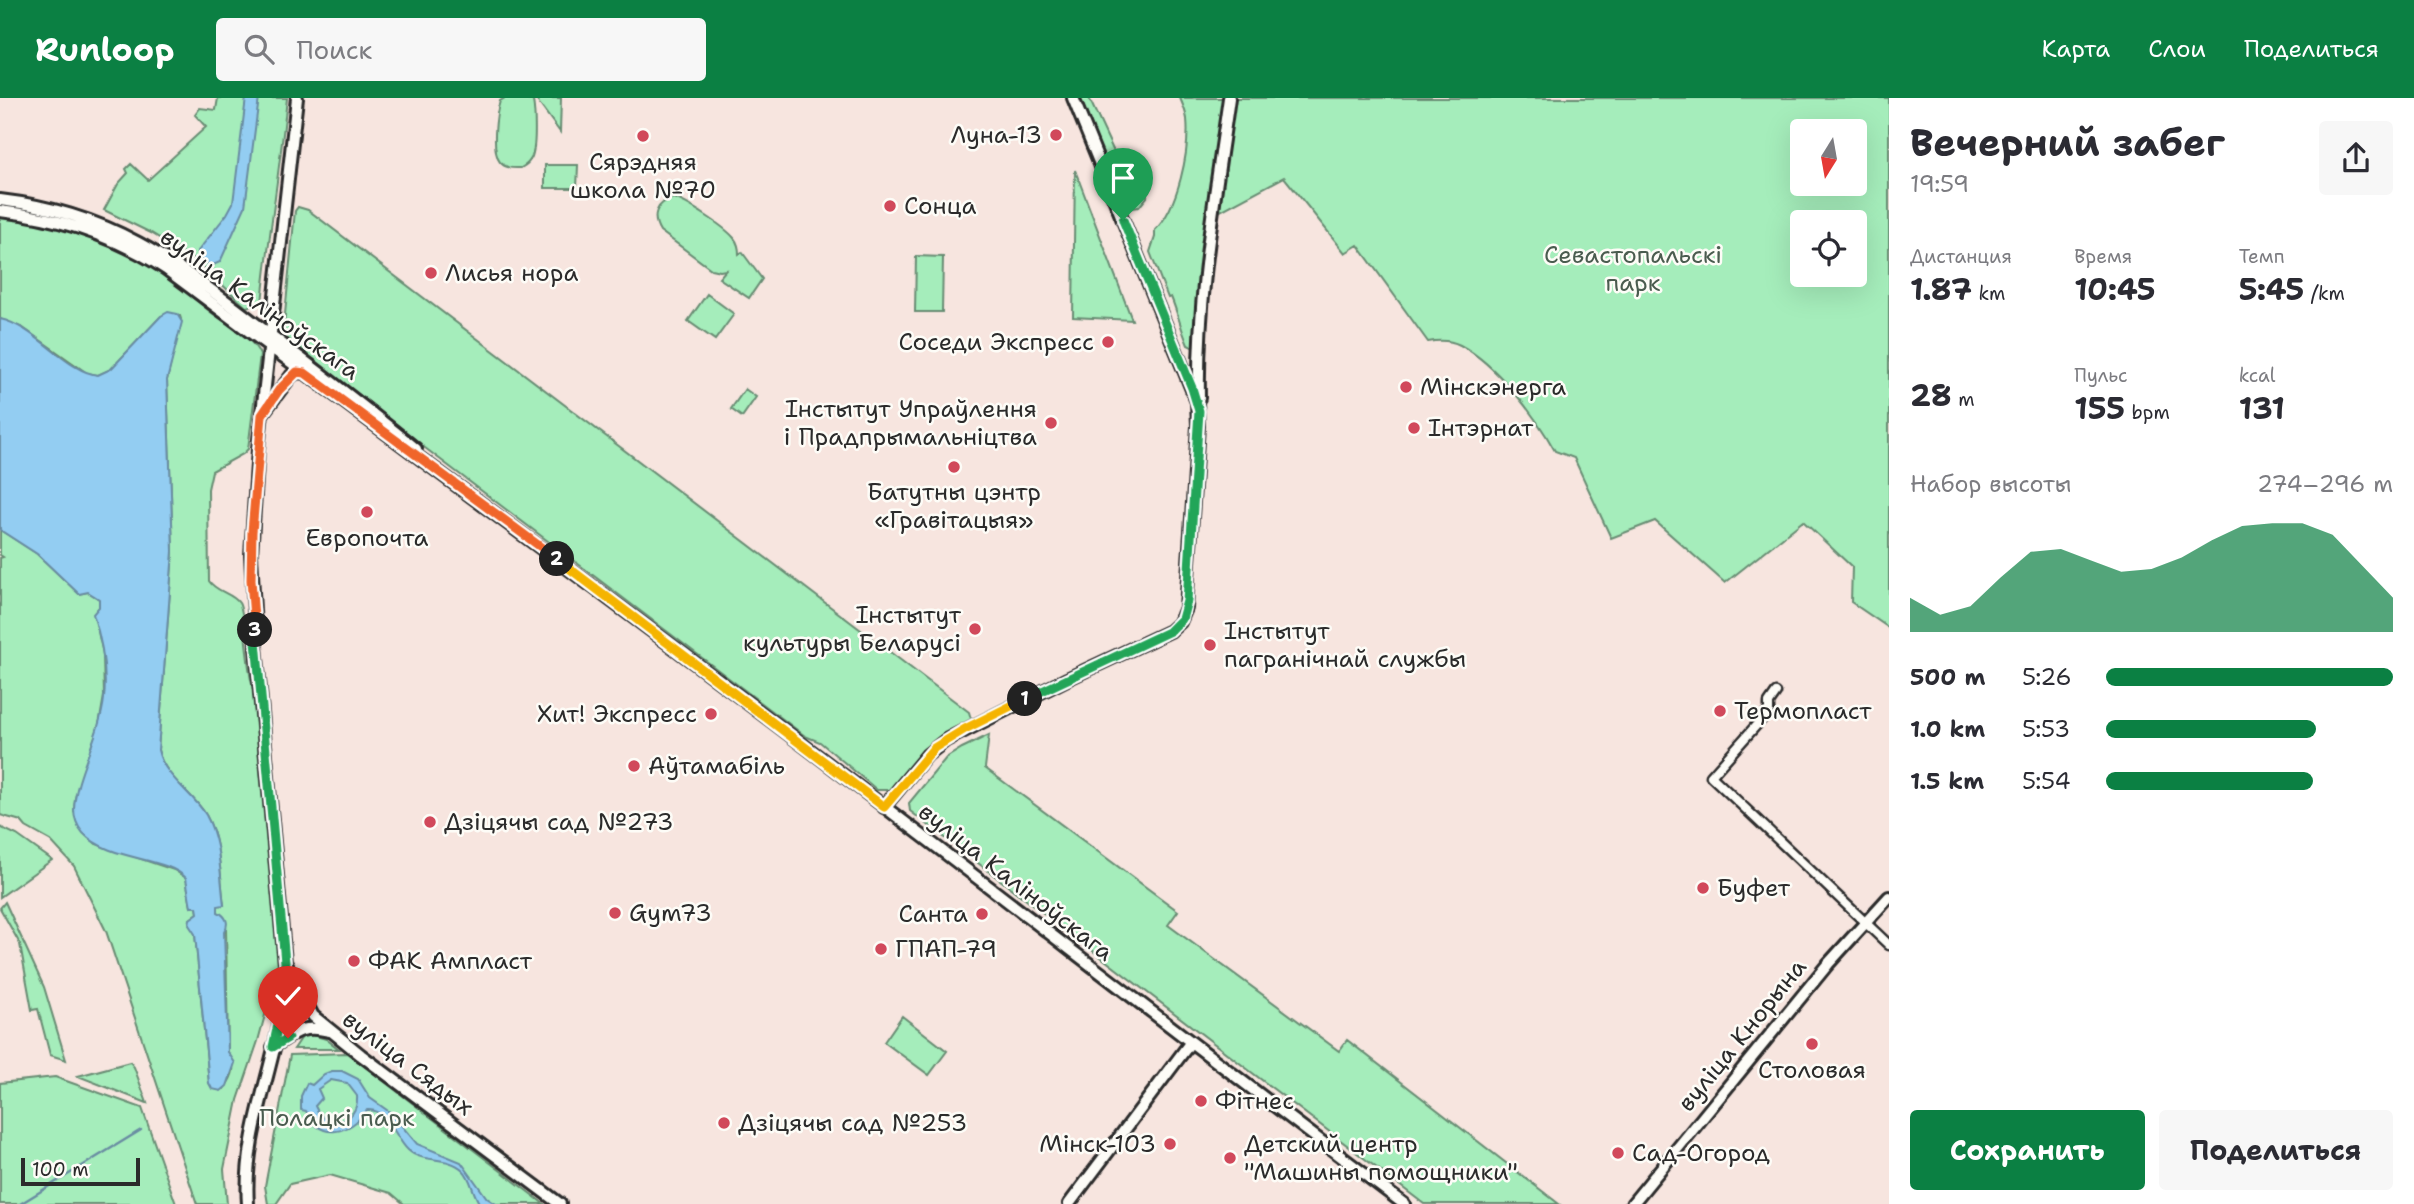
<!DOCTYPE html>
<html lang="ru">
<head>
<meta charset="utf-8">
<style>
	body { margin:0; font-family:"Shantell Sans",sans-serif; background:#f7f7f7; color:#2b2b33; height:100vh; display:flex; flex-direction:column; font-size:26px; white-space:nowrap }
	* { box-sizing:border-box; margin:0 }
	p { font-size:23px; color:#7c7c81 }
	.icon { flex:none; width:38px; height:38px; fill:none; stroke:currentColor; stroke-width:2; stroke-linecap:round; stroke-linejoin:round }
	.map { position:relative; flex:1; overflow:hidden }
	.drawer { display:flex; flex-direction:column; background:#fff; width:525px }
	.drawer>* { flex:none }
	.needle { width:46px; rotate:191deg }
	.buttons { position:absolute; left:1790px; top:21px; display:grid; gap:14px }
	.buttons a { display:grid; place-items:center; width:77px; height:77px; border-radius:7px; background:#fff; box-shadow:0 7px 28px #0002; font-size:35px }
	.scale { position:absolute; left:21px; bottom:18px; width:119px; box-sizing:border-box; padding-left:7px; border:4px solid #2b2b2b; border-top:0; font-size:19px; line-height:24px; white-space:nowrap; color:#2b2b2b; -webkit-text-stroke:5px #fdfcf7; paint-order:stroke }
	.pin { position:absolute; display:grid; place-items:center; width:60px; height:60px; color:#fff; margin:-72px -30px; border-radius:50% 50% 50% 0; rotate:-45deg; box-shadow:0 0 7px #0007 }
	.pin .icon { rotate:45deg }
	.km { position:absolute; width:35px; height:35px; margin:-18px; border-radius:50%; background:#222; color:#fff; font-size:19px; line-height:35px; text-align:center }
	.round { display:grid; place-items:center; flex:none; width:74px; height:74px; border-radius:7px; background:#f7f7f7 }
	.summary { display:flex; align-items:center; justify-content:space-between; height:119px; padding:0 21px }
	h1 { font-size:38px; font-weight:700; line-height:52px }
	.figures { display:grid; grid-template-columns:repeat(3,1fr); gap:10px; height:119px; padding:7px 21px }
	.figures div { display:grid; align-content:center }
	.figures b { font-size:30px; font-weight:700 }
	.figures small { font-size:19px; font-weight:400 }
	.figures p { font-size:19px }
	.chart { height:196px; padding:14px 21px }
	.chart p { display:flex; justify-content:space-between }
	.chart svg { width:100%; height:126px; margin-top:7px; fill:#0b8043; opacity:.7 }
	.cta { display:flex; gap:14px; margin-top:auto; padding:14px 21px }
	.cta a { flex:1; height:80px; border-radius:7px; background:#0b8043; color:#fff; font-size:28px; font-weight:700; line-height:80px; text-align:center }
	.cta a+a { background:#f7f7f7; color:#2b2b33 }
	ul { padding:0 21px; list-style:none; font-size:23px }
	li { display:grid; grid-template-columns:112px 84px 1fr; align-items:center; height:52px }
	li i { height:18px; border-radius:9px; background:#0b8043 }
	header { display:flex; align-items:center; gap:42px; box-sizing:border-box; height:98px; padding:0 35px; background:#0b8043; color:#fff }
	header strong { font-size:33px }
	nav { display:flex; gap:38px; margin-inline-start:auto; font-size:24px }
	.search { width:490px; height:63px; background:#f7f7f7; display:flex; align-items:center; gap:18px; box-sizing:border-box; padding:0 24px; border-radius:7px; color:#7c7c81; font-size:26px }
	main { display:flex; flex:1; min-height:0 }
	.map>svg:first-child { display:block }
	.green { fill:#a5edbb; stroke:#688c73; stroke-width:2; fill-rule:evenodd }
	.water { fill:#93cdf2; stroke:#698ca2; stroke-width:2; fill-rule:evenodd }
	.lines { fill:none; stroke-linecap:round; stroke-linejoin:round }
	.stream { stroke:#698ca2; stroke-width:2.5 }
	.street-casing { stroke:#2b2b2b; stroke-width:13 }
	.secondary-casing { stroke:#2b2b2b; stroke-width:16 }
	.street { stroke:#fdfcf7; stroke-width:8 }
	.secondary { stroke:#fdfcf7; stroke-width:10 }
	.split-1-casing { stroke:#fff; stroke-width:14 }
	.split-2-casing { stroke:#fff; stroke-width:14 }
	.split-3-casing { stroke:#fff; stroke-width:14 }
	.split-4-casing { stroke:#fff; stroke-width:14 }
	.split-1 { stroke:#22a559; stroke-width:9 }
	.split-2 { stroke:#f5b400; stroke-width:9 }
	.split-3 { stroke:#f0652b; stroke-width:9 }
	.split-4 { stroke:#22a559; stroke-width:9 }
	.poi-dot { fill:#d1495b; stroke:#fdfcf7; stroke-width:2.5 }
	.labels { text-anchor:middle; stroke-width:5; stroke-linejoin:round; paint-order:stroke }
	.poi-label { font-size:24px; fill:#2b2b2b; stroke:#fdfcf7; text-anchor:start }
	.park-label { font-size:24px; fill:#4a5c4f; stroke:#fdfcf7 }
	.street-label { font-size:24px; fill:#2b2b2b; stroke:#fdfcf7 }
</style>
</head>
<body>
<header>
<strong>Runloop</strong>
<div class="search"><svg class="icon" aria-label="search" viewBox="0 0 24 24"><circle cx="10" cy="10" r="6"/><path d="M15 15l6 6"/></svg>Поиск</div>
<nav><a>Карта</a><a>Слои</a><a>Поделиться</a></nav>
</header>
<main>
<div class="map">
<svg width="1889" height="1106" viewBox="0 0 1889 1106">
	<rect width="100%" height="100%" fill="#f7e5df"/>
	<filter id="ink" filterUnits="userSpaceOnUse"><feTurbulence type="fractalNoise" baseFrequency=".0143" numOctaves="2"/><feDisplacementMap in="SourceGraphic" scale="14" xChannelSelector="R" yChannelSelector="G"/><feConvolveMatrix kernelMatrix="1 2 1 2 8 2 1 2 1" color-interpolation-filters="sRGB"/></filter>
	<g filter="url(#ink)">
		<path class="green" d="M218 0H287C280 69 269 136 262 205L246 209 198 164 151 135 104 112 118 86 128 75 126 71 131 66 148 82 206 29 195 17 200 10 216 12Z
			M505 0H525L533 3C535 14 537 54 530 62 528 66 524 68 521 70 513 70 506 71 500 64 491 53 496 15 500 3Z
			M535 0H561L560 34Z
			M1080 0H1089L1126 80C1137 84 1148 84 1147 99L1139 109 1132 110 1123 106Z
			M1180 0H1224L1217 57 1201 147 1194 250 1188 247C1181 231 1178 216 1171 199L1168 200 1150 154 1155 139V132C1178 110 1190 53 1187 21 1186 14 1183 7 1180 0Z
			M1233 0H1889V530L1851 504 1852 469 1803 423 1725 485 1655 423 1611 440 1574 360 1555 353C1536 318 1496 266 1460 247 1450 242 1439 242 1428 244L1358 147 1345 155 1284 79 1215 116ZM1802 33H1855V86H1802ZM1802 124H1855V177H1802Z
			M545 67H578L577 90H545Z
			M1075 72 1132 222 1073 219Z
			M673 100C686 103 725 129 734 140 738 145 739 150 739 156L742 154 762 181 749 200 719 180 726 172 720 173 711 171 660 133C651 118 656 105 673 100Z
			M298 109 308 112 969 614 971 621 929 646 890 692H877L820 644 805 638 400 331 379 312 283 237 295 113Z
			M0 117C54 124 112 139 157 171 176 184 193 201 212 215 227 226 252 238 260 257L248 351 243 356 212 373 208 391 209 483C216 494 232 495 239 505 245 514 247 570 252 586L278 869 258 943 238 1002 224 1071 227 1106H197L106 833 74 768 51 743 26 729 21 723 0 717V460L3 459 0 457V432L37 456 79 496 88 494 99 501V509L94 516 103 556 104 598 99 627 75 700 74 713 79 729 96 746 174 772 186 780 191 809 197 808 198 815 190 821 195 836 209 985 213 991H224C235 976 236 969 228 954L226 831 218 815 217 807H224C220 778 221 744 206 717 193 695 164 679 158 652L173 453 167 282 181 221 180 218H161L111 271 98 277 87 275 23 230 0 221Z
			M916 158 943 159 942 214H915Z
			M707 196 734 216 715 242 688 223Z
			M745 291 756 299 742 319 731 311Z
			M989 637 985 670 1178 813 1168 827 1339 953 1347 942 1559 1106H1424L910 713 909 705 946 660 962 650Z
			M0 729 17 737 52 762 0 799Z
			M5 804 44 889 66 962 50 957 38 911 32 912 20 846 0 810Z
			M902 918 947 953 929 977 884 944Z
			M309 936 326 941 339 951H294L302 939Z
			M347 955 544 1106H404L391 1095 330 1077 290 1086 276 1106H268L265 1088 290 957Z
			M130 964 134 969 147 1005 78 978Z
			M55 979 142 1010 176 1106H0V985Z"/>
		<path class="water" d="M246 0H259L245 109 220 164 211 168 199 161 198 153 227 116 233 105Z
			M168 214 177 216 182 224 167 282 173 453 158 652C164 679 193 695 206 717 221 744 220 778 224 807L218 808V814C226 818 230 825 224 834L228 954 235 965 227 988 221 993 212 991 209 985 195 836 189 827 190 821 198 815 197 809H191L186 780C165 758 109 763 83 735 77 728 74 720 74 711 75 678 100 638 104 601 107 572 102 543 93 516L99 509V501L88 494 79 496 37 456 0 432V221C35 228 68 275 98 277L111 271 161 218Z
			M332 973H342L358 981 370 1000 391 1015 417 1046 461 1064 487 1100 496 1106H480C472 1095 472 1081 463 1072 447 1057 423 1066 408 1052 395 1040 388 1010 367 1012 350 1035 321 1045 306 1013L301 1012V998L307 985 312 987 324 976ZM331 982 347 985 357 998C359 1025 326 1034 315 1008L322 1000 318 991Z"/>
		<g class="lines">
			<path class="stream" d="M20 1106 141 1032"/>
			<g class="street-casing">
				<path id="street" d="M1776 595 1769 605V613L1711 678 1889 847"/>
			</g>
			<g class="secondary-casing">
				<path id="secondary" d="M297 0 258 351 251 457 256 549 285 864 313 918 361 957 560 1106
					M0 102C119 116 181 169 273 239 321 276 369 312 416 351
					M0 113C61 120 115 138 166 171 399 346 634 517 865 694 1045 831 1223 970 1404 1106
					M1199 300C1197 198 1215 100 1229 0
					M263 315 291 278 297 274 305 275
					M884 709 927 657 946 642 1067 581 1170 533 1180 524 1186 510 1198 328 1197 304 1073 0
					M273 949C295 935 301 926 329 933
					M248 1106C242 1025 286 950 285 870
					M1069 1106 1190 945
					M1632 1106 1828 866 1889 799"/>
			</g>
			<use href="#street" class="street"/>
			<use href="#secondary" class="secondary"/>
		</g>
	</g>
	<g class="lines" filter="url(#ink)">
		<g class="split-1-casing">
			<path id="split-1" d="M1025 601 1170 533 1182 521 1187 503 1199 313 1192 290 1123 122"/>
		</g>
		<g class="split-2-casing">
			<path id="split-2" d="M557 461 884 709 934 650 965 631 1025 601"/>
		</g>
		<g class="split-3-casing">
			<path id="split-3" d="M255 532 251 482 252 434 262 317 279 292 297 274 305 275 557 461"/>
		</g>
		<g class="split-4-casing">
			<path id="split-4" d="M255 532 285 864V895L273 949 288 940"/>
		</g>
		<use href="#split-1" class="split-1"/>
		<use href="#split-2" class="split-2"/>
		<use href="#split-3" class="split-3"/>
		<use href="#split-4" class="split-4"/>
	</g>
	<g class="poi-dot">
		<circle cx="1056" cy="37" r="7"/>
		<circle cx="643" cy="38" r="7"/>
		<circle cx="890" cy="108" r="7"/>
		<circle cx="431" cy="175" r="7"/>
		<circle cx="1108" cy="244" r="7"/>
		<circle cx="1406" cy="289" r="7"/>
		<circle cx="1051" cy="325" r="7"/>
		<circle cx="1414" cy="330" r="7"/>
		<circle cx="954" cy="369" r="7"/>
		<circle cx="367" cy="414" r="7"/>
		<circle cx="975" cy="531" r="7"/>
		<circle cx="1210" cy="547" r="7"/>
		<circle cx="1720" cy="613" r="7"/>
		<circle cx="711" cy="616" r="7"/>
		<circle cx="634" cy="668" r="7"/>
		<circle cx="430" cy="724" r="7"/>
		<circle cx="1703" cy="790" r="7"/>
		<circle cx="615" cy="815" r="7"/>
		<circle cx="982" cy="816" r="7"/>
		<circle cx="881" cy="851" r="7"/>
		<circle cx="354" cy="863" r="7"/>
		<circle cx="1812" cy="946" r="7"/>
		<circle cx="1201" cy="1003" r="7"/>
		<circle cx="724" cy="1025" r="7"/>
		<circle cx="1170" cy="1046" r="7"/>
		<circle cx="1618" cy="1055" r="7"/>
		<circle cx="1230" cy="1060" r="7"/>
	</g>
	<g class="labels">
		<g class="poi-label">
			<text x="1042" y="45" text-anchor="end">Луна-13</text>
			<text x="643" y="72" text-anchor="middle">Сярэдняя<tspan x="643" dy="28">школа №70</tspan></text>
			<text x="904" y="116">Сонца</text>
			<text x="445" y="183">Лисья нора</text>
			<text x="1094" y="252" text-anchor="end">Соседи Экспресс</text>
			<text x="1420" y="297">Мінскэнерга</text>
			<text x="1037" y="319" text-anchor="end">Інстытут Упраўлення<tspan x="1037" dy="28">і Прадпрымальніцтва</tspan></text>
			<text x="1428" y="338">Інтэрнат</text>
			<text x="954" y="402" text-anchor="middle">Батутны цэнтр<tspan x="954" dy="28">«Гравітацыя»</tspan></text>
			<text x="367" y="448" text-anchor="middle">Европочта</text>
			<text x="961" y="525" text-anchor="end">Інстытут<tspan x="961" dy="28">культуры Беларусі</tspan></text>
			<text x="1224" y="541">Інстытут<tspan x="1224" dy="28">пагранічнай службы</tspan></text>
			<text x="1734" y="621">Термопласт</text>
			<text x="697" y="624" text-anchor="end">Хит! Экспресс</text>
			<text x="648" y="676">Аўтамабіль</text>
			<text x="444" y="732">Дзіцячы сад №273</text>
			<text x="1717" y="798">Буфет</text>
			<text x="629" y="823">Gym73</text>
			<text x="968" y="824" text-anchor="end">Санта</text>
			<text x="895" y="859">ГПАП-79</text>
			<text x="368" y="871">ФАК Ампласт</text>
			<text x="1812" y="980" text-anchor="middle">Столовая</text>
			<text x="1215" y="1011">Фітнес</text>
			<text x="738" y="1033">Дзіцячы сад №253</text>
			<text x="1156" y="1054" text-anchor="end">Мінск-103</text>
			<text x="1244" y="1054">Детский центр<tspan x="1244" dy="28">"Машины помощники"</tspan></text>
			<text x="1632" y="1063">Сад-Огород</text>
		</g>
		<g class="park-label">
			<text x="1633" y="165">Севастопальскі<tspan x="1633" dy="28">парк</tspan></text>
			<text x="337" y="1028">Полацкі парк</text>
		</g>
		<g class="street-label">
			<text transform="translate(260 206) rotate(36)" y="8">вуліца Каліноўскага</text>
			<text transform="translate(1016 784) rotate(38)" y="8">вуліца Каліноўскага</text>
			<text transform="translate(1742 937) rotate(-51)" y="8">вуліца Кнорына</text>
			<text transform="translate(408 965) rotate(37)" y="8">вуліца Сядых</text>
		</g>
	</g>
</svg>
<div class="buttons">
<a><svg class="needle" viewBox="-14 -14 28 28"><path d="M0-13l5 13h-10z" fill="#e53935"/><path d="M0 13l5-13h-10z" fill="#7c7c81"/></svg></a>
<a><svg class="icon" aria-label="locate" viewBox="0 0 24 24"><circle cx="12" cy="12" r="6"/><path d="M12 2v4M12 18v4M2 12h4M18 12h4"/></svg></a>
</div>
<div class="scale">100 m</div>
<div class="pin" style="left:1123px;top:122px;background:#1e9e55"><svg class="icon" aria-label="arrive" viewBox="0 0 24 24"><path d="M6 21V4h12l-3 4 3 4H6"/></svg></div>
<div class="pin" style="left:288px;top:940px;background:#d93025"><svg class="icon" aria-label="check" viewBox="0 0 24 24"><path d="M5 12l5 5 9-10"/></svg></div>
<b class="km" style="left:1025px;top:601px">1</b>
<b class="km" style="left:557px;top:461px">2</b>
<b class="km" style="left:255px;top:532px">3</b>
</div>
<section class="drawer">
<div class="summary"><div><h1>Вечерний забег</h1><p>19:59</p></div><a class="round"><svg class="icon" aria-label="share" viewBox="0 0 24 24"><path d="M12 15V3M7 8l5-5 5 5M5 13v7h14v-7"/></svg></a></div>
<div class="figures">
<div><p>Дистанция</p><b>1.87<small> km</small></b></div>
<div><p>Время</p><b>10:45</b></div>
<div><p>Темп</p><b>5:45<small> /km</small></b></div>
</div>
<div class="figures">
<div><b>28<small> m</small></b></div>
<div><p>Пульс</p><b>155<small> bpm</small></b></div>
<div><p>kcal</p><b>131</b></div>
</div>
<div class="chart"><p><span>Набор высоты</span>274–296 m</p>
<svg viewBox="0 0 160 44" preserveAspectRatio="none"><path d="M0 44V32L10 38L20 35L30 25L40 16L50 15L60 19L70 23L80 22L90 18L100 12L110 7L120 6L130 6L140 10L150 21L160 32V44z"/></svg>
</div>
<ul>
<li><b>500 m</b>5:26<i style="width:100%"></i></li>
<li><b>1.0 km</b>5:53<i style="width:73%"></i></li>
<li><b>1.5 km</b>5:54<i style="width:72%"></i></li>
</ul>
<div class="cta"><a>Сохранить</a><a>Поделиться</a></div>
</section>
</main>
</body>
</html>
